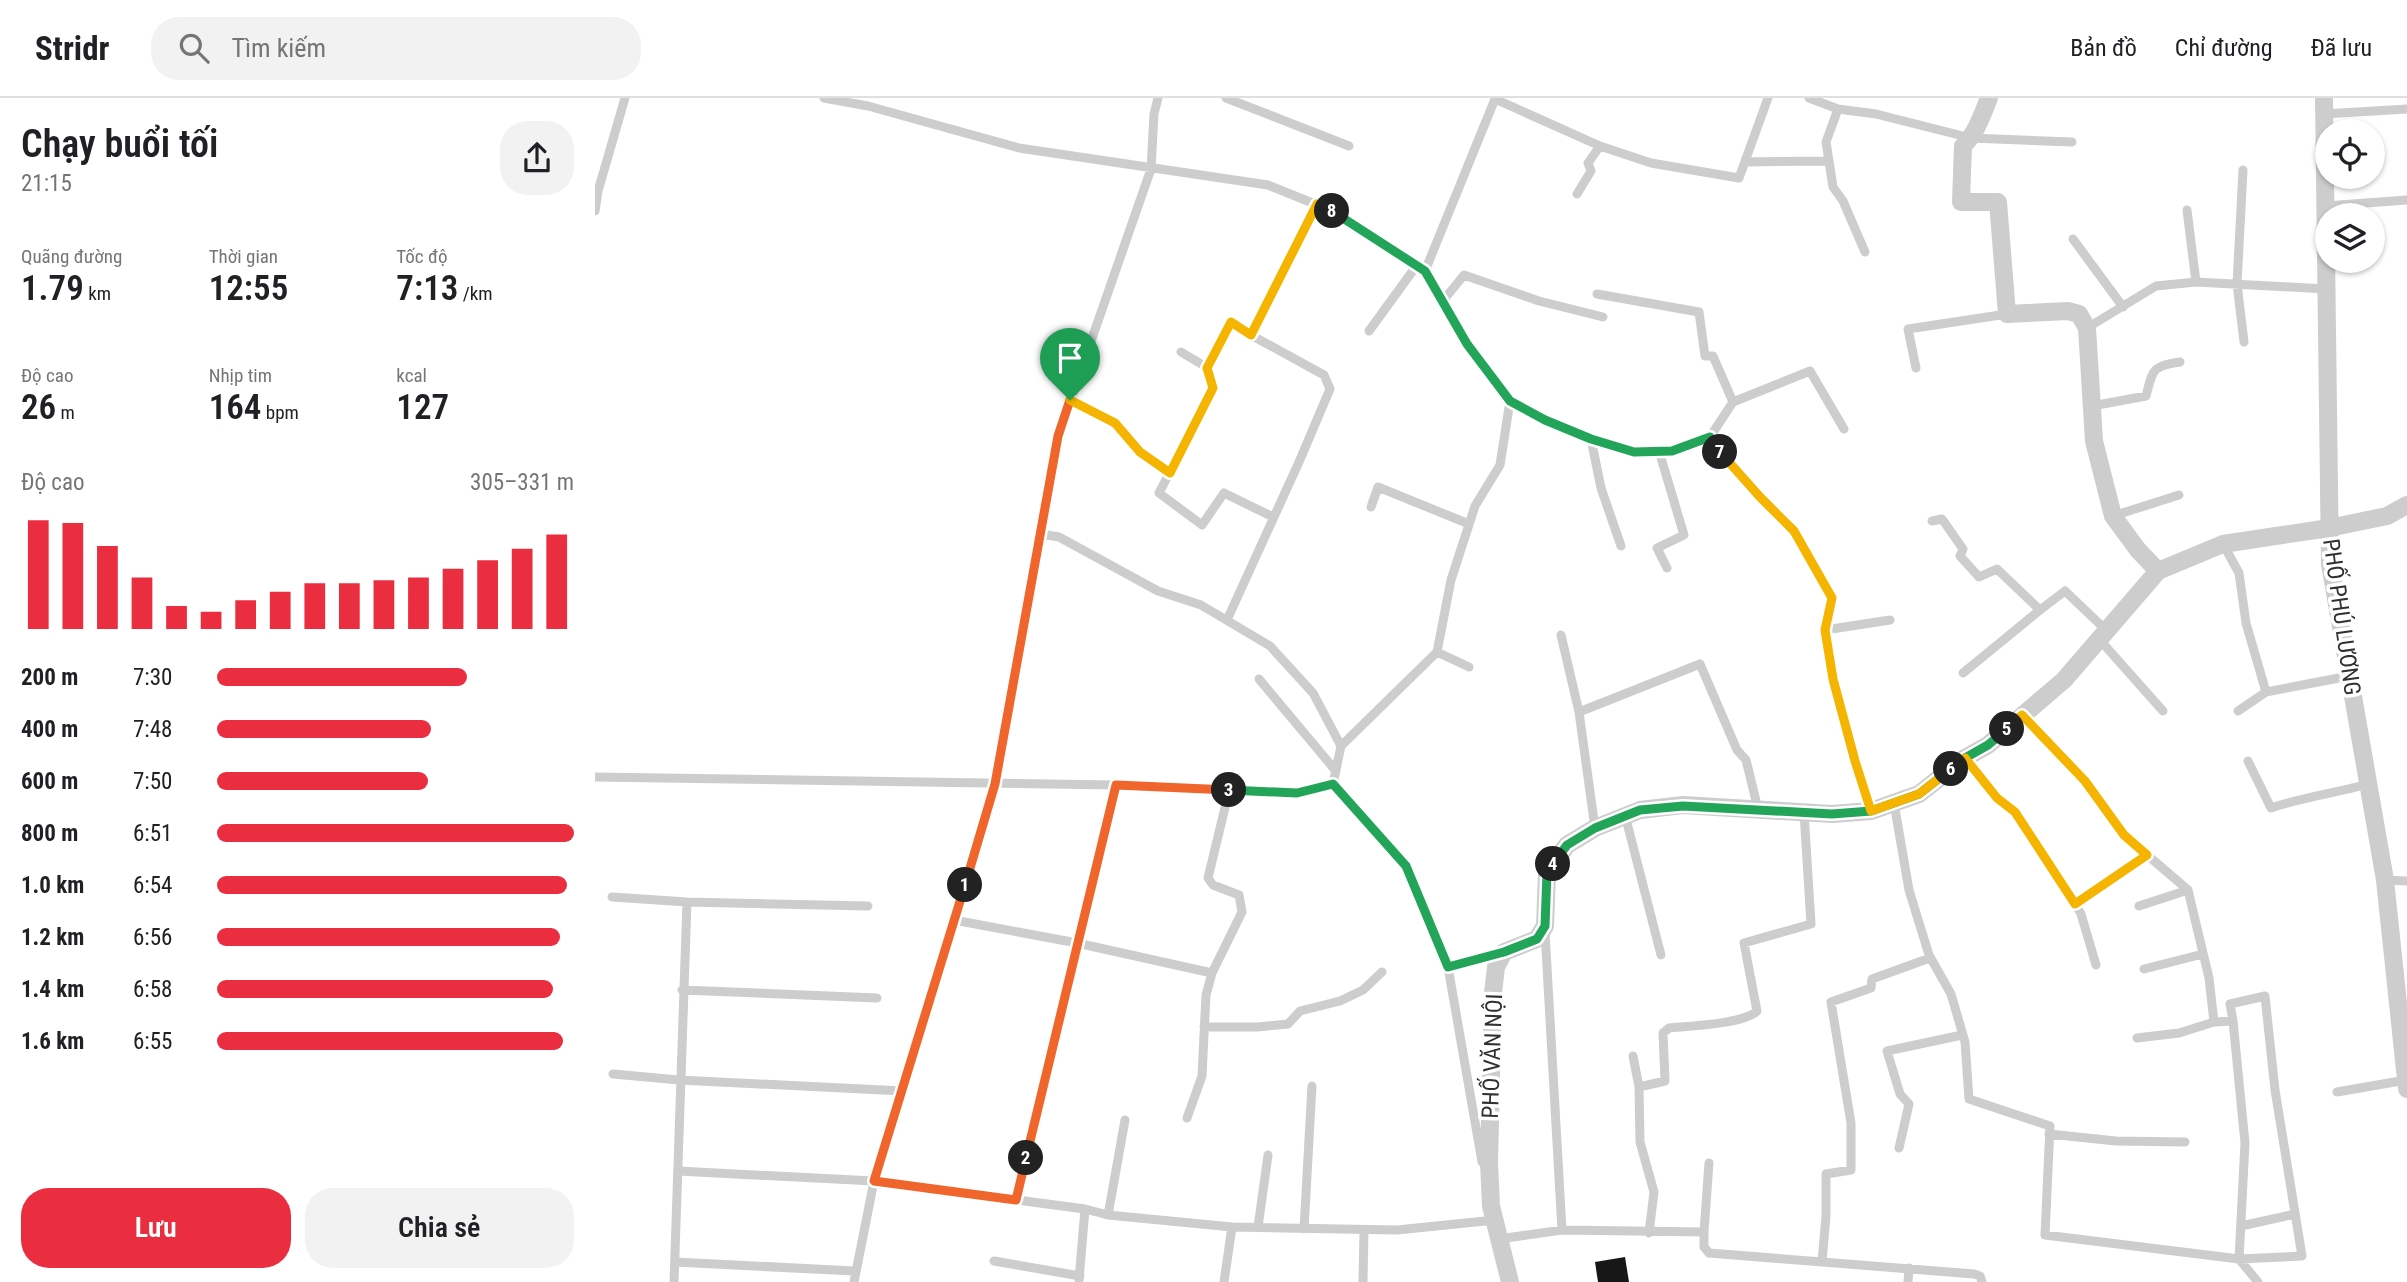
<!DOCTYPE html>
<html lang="vi">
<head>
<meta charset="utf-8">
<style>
	body { margin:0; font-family:"Roboto Condensed",sans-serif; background:#f2f2f2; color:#202124; height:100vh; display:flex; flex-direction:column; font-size:26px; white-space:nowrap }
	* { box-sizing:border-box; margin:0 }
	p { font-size:23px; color:#757577 }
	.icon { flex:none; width:38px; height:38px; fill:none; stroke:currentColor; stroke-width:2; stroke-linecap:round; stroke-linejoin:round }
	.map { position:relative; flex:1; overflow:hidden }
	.sheet { display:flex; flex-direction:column; background:#fff; width:595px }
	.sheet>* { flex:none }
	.tools { position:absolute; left:1720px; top:21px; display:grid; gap:14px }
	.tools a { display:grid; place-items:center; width:70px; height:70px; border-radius:50%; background:#fff; box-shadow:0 2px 5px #0004; font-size:35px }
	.pin { position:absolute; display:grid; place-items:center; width:60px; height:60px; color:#fff; margin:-72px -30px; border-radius:50% 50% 50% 0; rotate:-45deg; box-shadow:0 0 7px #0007 }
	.pin .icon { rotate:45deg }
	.km { position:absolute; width:35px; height:35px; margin:-18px; border-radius:50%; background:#222; color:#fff; font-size:19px; line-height:35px; text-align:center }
	.round { display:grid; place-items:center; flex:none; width:74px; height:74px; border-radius:28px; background:#f2f2f2 }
	.overview { display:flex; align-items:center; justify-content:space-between; height:119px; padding:0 21px }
	h1 { font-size:38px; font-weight:600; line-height:52px }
	.figures { display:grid; grid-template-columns:repeat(3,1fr); gap:10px; height:119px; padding:7px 21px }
	.figures div { display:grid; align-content:center }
	.figures b { font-size:35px; font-weight:600 }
	.figures small { font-size:19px; font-weight:400 }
	.figures p { font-size:19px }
	.chart { height:196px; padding:14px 21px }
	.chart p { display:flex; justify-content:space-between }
	.chart svg { width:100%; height:126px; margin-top:7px; stroke:#eb2e3f; stroke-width:6 }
	.primary-button { display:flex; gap:14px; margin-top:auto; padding:14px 21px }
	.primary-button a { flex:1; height:80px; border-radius:28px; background:#eb2e3f; color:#fff; font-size:28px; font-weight:600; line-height:80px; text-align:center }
	.primary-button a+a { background:#f2f2f2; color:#202124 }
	ul { padding:0 21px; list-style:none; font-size:23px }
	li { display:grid; grid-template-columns:112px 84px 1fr; align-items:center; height:52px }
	li i { height:18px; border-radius:9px; background:#eb2e3f }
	header { display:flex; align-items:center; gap:42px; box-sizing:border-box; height:98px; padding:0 35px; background:#fff; border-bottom:2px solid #e0e0e0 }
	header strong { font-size:33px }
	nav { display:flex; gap:38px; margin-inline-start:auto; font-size:24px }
	.search { width:490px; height:63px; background:#f2f2f2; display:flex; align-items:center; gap:18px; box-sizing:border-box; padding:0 24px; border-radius:28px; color:#757577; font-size:26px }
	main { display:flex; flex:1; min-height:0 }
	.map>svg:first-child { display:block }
	.building { fill:#171717 }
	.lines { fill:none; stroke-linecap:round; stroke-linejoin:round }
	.service { stroke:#cdcdcd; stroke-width:9 }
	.minor { stroke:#cdcdcd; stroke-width:18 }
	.split-1-casing { stroke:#fff; stroke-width:14 }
	.split-2-casing { stroke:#fff; stroke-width:14 }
	.split-3-casing { stroke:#fff; stroke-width:14 }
	.split-4-casing { stroke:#fff; stroke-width:14 }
	.split-5-casing { stroke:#fff; stroke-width:14 }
	.split-6-casing { stroke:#fff; stroke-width:14 }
	.split-7-casing { stroke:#fff; stroke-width:14 }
	.split-8-casing { stroke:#fff; stroke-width:14 }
	.split-9-casing { stroke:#fff; stroke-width:14 }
	.split-1 { stroke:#f0652b; stroke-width:9 }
	.split-2 { stroke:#f0652b; stroke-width:9 }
	.split-3 { stroke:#f0652b; stroke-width:9 }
	.split-4 { stroke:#22a559; stroke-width:9 }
	.split-5 { stroke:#22a559; stroke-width:9 }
	.split-6 { stroke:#f5b400; stroke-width:9 }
	.split-7 { stroke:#f5b400; stroke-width:9 }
	.split-8 { stroke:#22a559; stroke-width:9 }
	.split-9 { stroke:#f5b400; stroke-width:9 }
	.labels { text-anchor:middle; stroke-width:7; stroke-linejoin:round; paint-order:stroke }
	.street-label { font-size:23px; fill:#303030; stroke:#fff }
</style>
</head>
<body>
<header>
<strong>Stridr</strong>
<div class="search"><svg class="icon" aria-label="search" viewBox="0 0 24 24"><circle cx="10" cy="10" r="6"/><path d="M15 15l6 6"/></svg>Tìm kiếm</div>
<nav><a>Bản đồ</a><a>Chỉ đường</a><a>Đã lưu</a></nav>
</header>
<main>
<section class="sheet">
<div class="overview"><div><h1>Chạy buổi tối</h1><p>21:15</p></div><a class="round"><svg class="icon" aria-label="share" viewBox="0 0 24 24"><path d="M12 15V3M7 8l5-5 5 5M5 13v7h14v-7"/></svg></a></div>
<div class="figures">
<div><p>Quãng đường</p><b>1.79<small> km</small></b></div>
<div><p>Thời gian</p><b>12:55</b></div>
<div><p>Tốc độ</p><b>7:13<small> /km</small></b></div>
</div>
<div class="figures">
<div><p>Độ cao</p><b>26<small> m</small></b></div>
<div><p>Nhịp tim</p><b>164<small> bpm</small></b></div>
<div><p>kcal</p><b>127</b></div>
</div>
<div class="chart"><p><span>Độ cao</span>305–331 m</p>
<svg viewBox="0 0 160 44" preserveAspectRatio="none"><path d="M5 44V6M15 44V7M25 44V15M35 44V26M45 44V36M55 44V38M65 44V34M75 44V31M85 44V28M95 44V28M105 44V27M115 44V26M125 44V23M135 44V20M145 44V16M155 44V11"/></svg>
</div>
<ul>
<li><b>200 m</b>7:30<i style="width:70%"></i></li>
<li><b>400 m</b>7:48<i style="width:60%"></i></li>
<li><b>600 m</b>7:50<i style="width:59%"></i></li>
<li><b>800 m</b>6:51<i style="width:100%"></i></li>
<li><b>1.0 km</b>6:54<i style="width:98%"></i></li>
<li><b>1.2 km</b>6:56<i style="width:96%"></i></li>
<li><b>1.4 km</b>6:58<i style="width:94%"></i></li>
<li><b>1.6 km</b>6:55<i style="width:97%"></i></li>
</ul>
<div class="primary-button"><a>Lưu</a><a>Chia sẻ</a></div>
</section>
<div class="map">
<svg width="1812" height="1184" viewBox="0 0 1812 1184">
	<rect width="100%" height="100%" fill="#fff"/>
	<path class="building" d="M1030 1159 1034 1184H1003L1000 1164Z"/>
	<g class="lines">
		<path class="service" d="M229 0 273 8 424 50 673 87 735 112 830 173 872 246 915 303 950 322 996 341 1039 354 1078 353 1115 339
			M631 0 754 48
			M1214 0 1243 11 1231 44 1238 89 1248 103 1270 154
			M1243 11 1281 16 1376 40 1477 44
			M1729 16 1812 11
			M1150 64 1234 63
			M1648 72 1642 186 1649 244
			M982 96 996 73 993 65 1005 48
			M1730 108 1812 102
			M1592 112 1601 184
			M0 113 3 93 30 0
			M1478 141 1528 209
			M830 173 900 1 1005 48 1056 65 1144 80 1173 0
			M1002 196 1104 214 1110 258H1118L1138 304 1115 339 1165 399 1200 433 1237 500 1230 532 1238 581 1260 663 1276 713
			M847 204 869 177 944 203 1008 219
			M1492 230 1561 188 1601 184 1731 191
			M774 233 822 167
			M586 254 613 270 618 290 564 395 607 427 629 395 678 419
			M613 270 636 224 656 237 722 106
			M1321 270 1313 231 1412 216
			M475 302 520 325 545 354 575 375
			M1138 304 1215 273 1249 331
			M1497 308 1551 298C1558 272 1556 268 1585 264
			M996 341 1006 390 1026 448
			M1064 353 1089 437 1062 450 1072 470
			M776 409 783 389 874 426
			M1518 418 1584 397
			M1337 423 1347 421 1368 451 1365 458 1384 479 1402 471 1445 512 1470 493 1511 532
			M446 436 464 439 563 493 606 507 675 548 718 595 746 648
			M1628 446 1644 475 1651 525 1671 594 1643 613
			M632 522 704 364 735 291 729 277 656 237
			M1230 532 1295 522
			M966 537 984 614 1000 730
			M1504 541 1568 613
			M842 554 874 569
			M1368 575 1445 512
			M664 581 741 673
			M1671 594 1754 578
			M984 614 1105 566 1142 652 1151 662 1163 711
			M1428 617 1490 683 1529 737 1593 792 1614 880 1619 924 1584 935 1542 940
			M1370 660 1402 700 1420 714 1462 776 1486 816 1501 867
			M1653 663 1676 710C1708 699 1741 695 1773 686
			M0 679 521 687 702 695 738 686 811 768 853 869 887 1064
			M738 686 746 648 842 554 856 482 880 408 905 367 915 303
			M1299 705 1314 792 1334 857 1356 896 1370 944 1374 1001 1455 1028 1450 1137 1644 1161 1707 1158 1680 992 1670 898 1635 906 1638 923
			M1030 717 1066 857
			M1790 782 1812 783
			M17 799 92 804 273 808
			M1480 805 1552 757
			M1544 808 1593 792
			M359 822 482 845 617 875
			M950 834 967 1132
			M853 869 909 854
			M1549 871 1608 856
			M87 892 282 900
			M1619 924 1638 923 1650 1045 1644 1161 1663 1184
			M609 929H663L693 926 705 913 745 903 768 892 787 874
			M1038 958 1044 989 1045 1044 1059 1094 1054 1135
			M18 976 84 982 308 993
			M1044 989 1070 983 1068 935 1074 930C1094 928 1149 926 1162 913L1149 845 1216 826 1209 714
			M1742 994 1811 982
			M592 1020 607 978 611 897 617 875 647 814 644 797 618 787 613 780 634 693
			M1454 1036 1521 1043 1590 1044
			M1304 1050 1314 1006 1305 996 1292 953 1367 937
			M83 1073 279 1083 490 1111 513 1117 637 1129 802 1132 900 1122
			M421 1102 521 687
			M513 1117 530 1022
			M1646 1128 1700 1116
			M663 1129 673 1057
			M709 1131 717 988
			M1109 1134 1114 1065
			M904 1141 967 1132 1109 1134V1149L1114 1155 1379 1176 1385 1178 1387 1184
			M399 1163 485 1178
			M80 1164 259 1173
			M1227 1164 1231 1118V1076L1256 1072V1025L1236 904 1276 890 1277 881 1335 860
			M484 1182 490 1111
			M79 1184 92 804
			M259 1184 279 1083 308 993 400 686 463 338 556 71 559 16 563 0
			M629 1184 637 1129
			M768 1184 769 1132
			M1313 1184 1314 1170"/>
		<path class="minor" d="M1394 0C1387 17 1382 34 1368 48L1366 104H1403L1412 216 1473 213 1484 216 1492 230 1499 343 1518 418 1543 452 1563 473
			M1729 0 1735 466 1790 782 1812 991
			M915 1184 896 1108 894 1065 898 895 901 869 909 854 942 841 950 828 952 775 972 747 1000 730 1045 712 1088 707 1237 716 1276 713 1324 696 1370 660 1393 647 1469 582 1563 473 1628 446 1734 430 1792 418 1812 407"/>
	</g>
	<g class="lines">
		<g class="split-1-casing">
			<path id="split-1" d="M370 787 400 686 463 338 475 302"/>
		</g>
		<g class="split-2-casing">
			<path id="split-2" d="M370 787 279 1083 421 1102 431 1060"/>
		</g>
		<g class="split-3-casing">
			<path id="split-3" d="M431 1060 521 687 634 692"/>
		</g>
		<g class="split-4-casing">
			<path id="split-4" d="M634 692 702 695 738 686 811 768 853 869 909 854 942 841 950 828 952 775 958 766"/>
		</g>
		<g class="split-5-casing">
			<path id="split-5" d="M958 766 972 747 1000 730 1045 712 1088 708 1237 716 1276 713 1324 696 1370 660 1393 647 1412 631"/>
		</g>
		<g class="split-6-casing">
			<path id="split-6" d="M1356 671 1370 660 1402 700 1420 714 1480 806 1552 757 1529 737 1490 683 1427 617 1412 631"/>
		</g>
		<g class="split-7-casing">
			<path id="split-7" d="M1125 354 1165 399 1199 433 1237 500 1230 532 1238 581 1260 663 1276 713 1324 696 1356 671"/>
		</g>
		<g class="split-8-casing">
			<path id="split-8" d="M737 113 830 173 872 246 915 303 950 322 996 341 1039 354 1077 353 1115 339 1125 354"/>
		</g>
		<g class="split-9-casing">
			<path id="split-9" d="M475 302 520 325 545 354 575 375 618 290 612 270 636 224 656 237 722 106 737 113"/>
		</g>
		<use href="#split-1" class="split-1"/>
		<use href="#split-2" class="split-2"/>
		<use href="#split-3" class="split-3"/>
		<use href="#split-4" class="split-4"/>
		<use href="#split-5" class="split-5"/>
		<use href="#split-6" class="split-6"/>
		<use href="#split-7" class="split-7"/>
		<use href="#split-8" class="split-8"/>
		<use href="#split-9" class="split-9"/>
	</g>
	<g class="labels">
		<g class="street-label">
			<text transform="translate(1747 519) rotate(82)" y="8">PHỐ PHÚ LƯƠNG</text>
			<text transform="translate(897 958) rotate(-88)" y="8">PHỐ VĂN NỘI</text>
		</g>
	</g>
</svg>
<div class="tools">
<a><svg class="icon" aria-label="locate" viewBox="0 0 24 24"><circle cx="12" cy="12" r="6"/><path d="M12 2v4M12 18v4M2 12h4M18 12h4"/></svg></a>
<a><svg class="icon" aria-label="layers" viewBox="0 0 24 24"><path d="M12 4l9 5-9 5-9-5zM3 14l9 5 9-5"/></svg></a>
</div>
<div class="pin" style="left:475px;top:302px;background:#1e9e55"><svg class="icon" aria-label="arrive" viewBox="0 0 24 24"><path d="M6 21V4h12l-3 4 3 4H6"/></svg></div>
<b class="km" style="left:370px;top:787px">1</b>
<b class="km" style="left:431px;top:1060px">2</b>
<b class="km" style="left:634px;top:692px">3</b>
<b class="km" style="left:958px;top:766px">4</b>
<b class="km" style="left:1412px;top:631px">5</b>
<b class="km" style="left:1356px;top:671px">6</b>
<b class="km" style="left:1125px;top:354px">7</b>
<b class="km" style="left:737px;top:113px">8</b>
</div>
</main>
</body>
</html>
